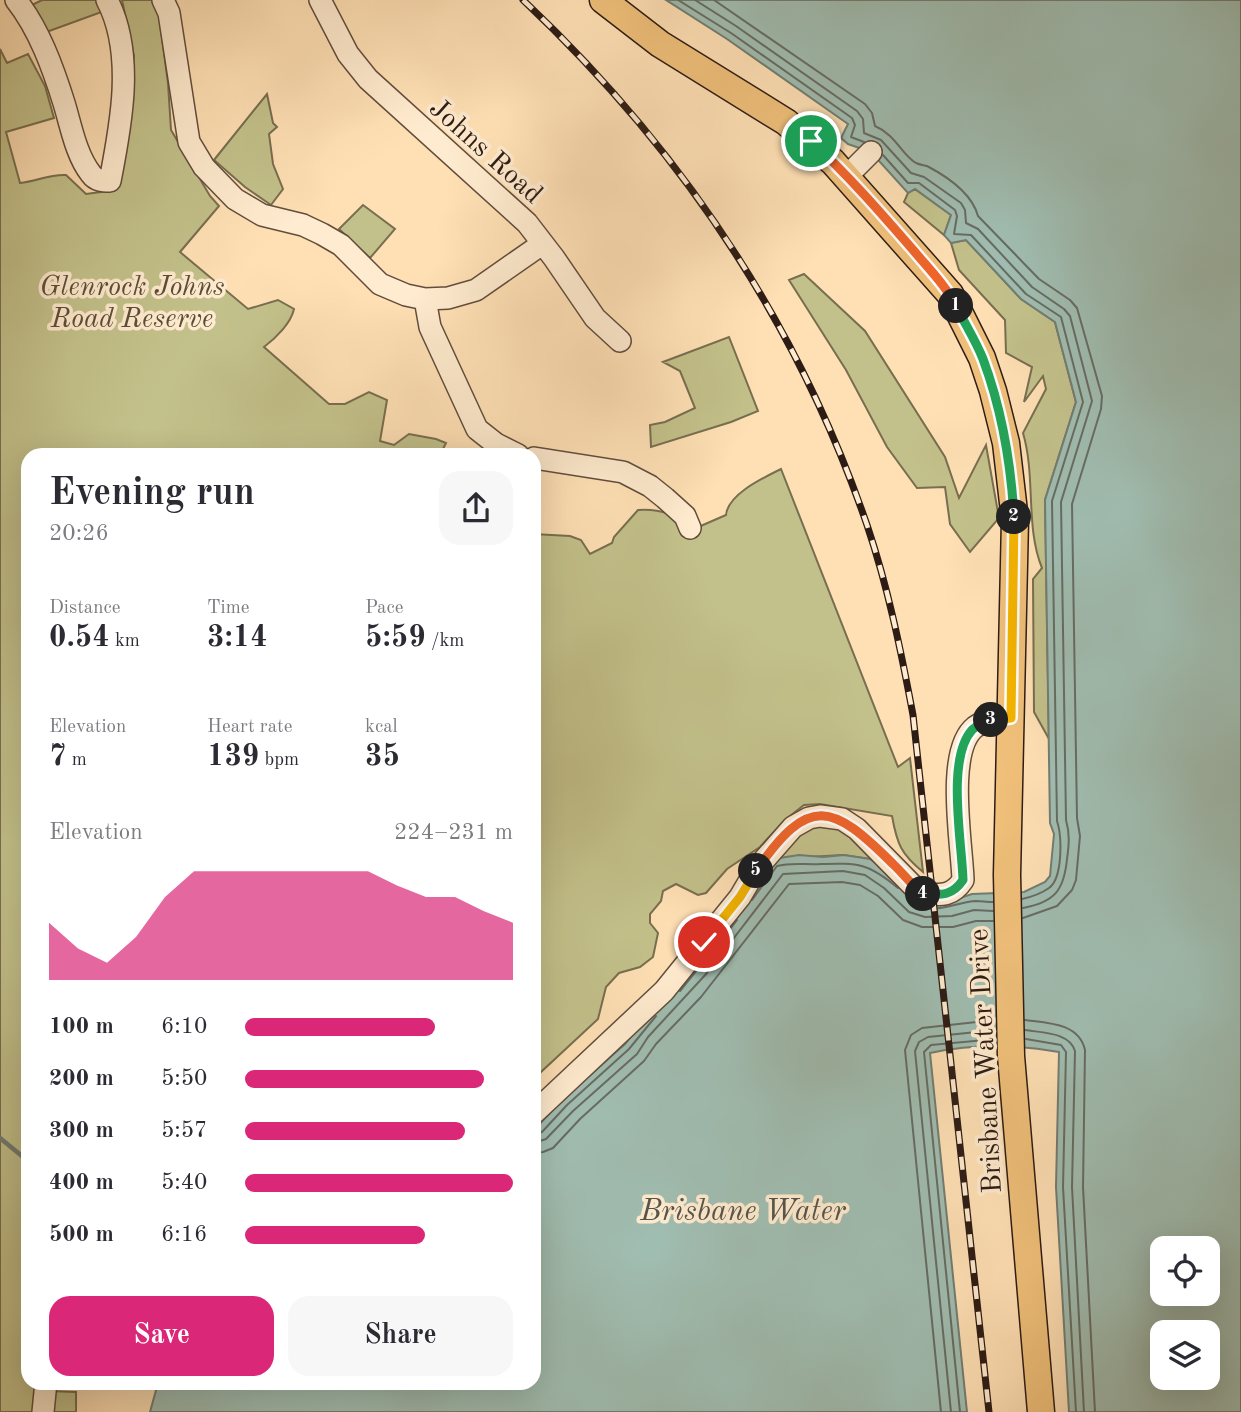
<!DOCTYPE html>
<html lang="en">
<head>
<meta charset="utf-8">
<style>
	body { margin:0; font-family:"Old Standard TT",serif; background:#f7f7f7; color:#2b2b33; height:100vh; display:flex; flex-direction:column; font-size:26px; white-space:nowrap }
	* { box-sizing:border-box; margin:0 }
	p { font-size:23px; color:#7c7c81 }
	.icon { flex:none; width:38px; height:38px; fill:none; stroke:currentColor; stroke-width:2; stroke-linecap:round; stroke-linejoin:round }
	.map { position:relative; flex:1; overflow:hidden }
	.sheet { position:absolute; left:21px; top:448px; width:520px; height:942px; display:flex; flex-direction:column; background:#fff; border-radius:21px; box-shadow:0 7px 28px #0002 }
	.sheet>* { flex:none }
	.controls { position:absolute; left:1150px; top:1236px; display:grid; gap:14px }
	.controls a { display:grid; place-items:center; width:70px; height:70px; border-radius:14px; background:#fff; box-shadow:0 7px 28px #0002; font-size:35px }
	.pin { position:absolute; display:grid; place-items:center; width:60px; height:60px; color:#fff; margin:-30px; border:4px solid #fff; border-radius:50%; box-shadow:0 2px 7px #0007 }
	.km { position:absolute; width:35px; height:35px; margin:-18px; border-radius:50%; background:#222; color:#fff; font-size:19px; line-height:35px; text-align:center }
	.round { display:grid; place-items:center; flex:none; width:74px; height:74px; border-radius:21px; background:#f7f7f7 }
	.summary { display:flex; align-items:center; justify-content:space-between; height:119px; padding:0 28px }
	h1 { font-size:38px; font-weight:700; line-height:52px }
	.stats { display:grid; grid-template-columns:repeat(3,1fr); gap:10px; height:119px; padding:7px 28px }
	.stats div { display:grid; align-content:center }
	.stats b { font-size:30px; font-weight:700 }
	.stats small { font-size:19px; font-weight:400 }
	.stats p { font-size:19px }
	.chart { height:196px; padding:14px 28px }
	.chart p { display:flex; justify-content:space-between }
	.chart svg { width:100%; height:126px; margin-top:7px; fill:#db2777; opacity:.7 }
	.primary-button { display:flex; gap:14px; margin-top:auto; padding:14px 28px }
	.primary-button a { flex:1; height:80px; border-radius:21px; background:#db2777; color:#fff; font-size:28px; font-weight:700; line-height:80px; text-align:center }
	.primary-button a+a { background:#f7f7f7; color:#2b2b33 }
	ul { padding:0 28px; list-style:none; font-size:23px }
	li { display:grid; grid-template-columns:112px 84px 1fr; align-items:center; height:52px }
	li i { height:18px; border-radius:9px; background:#db2777 }
	.map>svg:first-child { display:block }
	.green { fill:#c3c18b; stroke:#786e50; stroke-width:2 }
	.water { fill:#a0bdb1; stroke:#727d73; stroke-width:2; fill-rule:evenodd }
	.lines { fill:none; stroke-linecap:round; stroke-linejoin:round }
	.shore { stroke:#666c63; stroke-width:2 }
	.stream { stroke:#727d73; stroke-width:4.5 }
	.minor-casing { stroke:#624d3d; stroke-width:24 }
	.major-casing { stroke:#2d1c15; stroke-width:29 }
	.minor { stroke:#ffebcf; stroke-width:21 }
	.major { stroke:#f0c07a; stroke-width:26 }
	.rail-casing { stroke:#2d1c15; stroke-width:7 }
	.rail { stroke:#ffebcf; stroke-width:4.5; stroke-dasharray:13; stroke-linecap:butt }
	.split-1-casing { stroke:#fff; stroke-width:14 }
	.split-2-casing { stroke:#fff; stroke-width:14 }
	.split-3-casing { stroke:#fff; stroke-width:14 }
	.split-4-casing { stroke:#fff; stroke-width:14 }
	.split-5-casing { stroke:#fff; stroke-width:14 }
	.split-6-casing { stroke:#fff; stroke-width:14 }
	.split-1 { stroke:#f0652b; stroke-width:9 }
	.split-2 { stroke:#22a559; stroke-width:9 }
	.split-3 { stroke:#f5b400; stroke-width:9 }
	.split-4 { stroke:#22a559; stroke-width:9 }
	.split-5 { stroke:#f0652b; stroke-width:9 }
	.split-6 { stroke:#f5b400; stroke-width:9 }
	.labels { text-anchor:middle; stroke-width:7; stroke-linejoin:round; paint-order:stroke }
	.street-label { font-size:28px; fill:#2d1c15; stroke:#ffebcf }
	.park-label { font-size:28px; font-style:italic; fill:#5a4e38; stroke:#ffebcf }
	.water-label { font-size:30px; font-style:italic; fill:#55544c; stroke:#ffebcf }
</style>
</head>
<body>
<div class="map">
<svg width="1241" height="1412" viewBox="0 0 1241 1412">
	<rect width="100%" height="100%" fill="#ffe0b5"/>
	<filter id="stains"><feTurbulence type="fractalNoise" baseFrequency=".00286" numOctaves="4"/><feColorMatrix values="0 0 0 0 .2 0 0 0 0 .09 0 0 0 0 .02 0 0 0 .5 -.17"/></filter>
	<radialGradient id="worn" r=".72"><stop offset=".6" stop-color="#630" stop-opacity="0"/><stop offset="1" stop-color="#630" stop-opacity=".3"/></radialGradient>
	<path class="green" d="M42 0H101L107 10 41 34 28 7Z
		M122 0H157L168 83 171 130 210 196 219 206 180 252 248 309 278 300 294 309C291 323 276 338 264 347L329 404H345L369 392 387 400 380 441 394 445 409 434 436 439 446 443 440 455H28V1382L43 1383 40 1412H0V49L7 63 28 54 45 86 54 118 6 132 20 183C37 181 50 174 66 175L86 194 108 191 127 110 134 56Z
		M267 94 273 123 277 127 269 134 273 164 283 189 271 205 245 187 214 160Z
		M915 189 951 215 944 235 904 202 908 193Z
		M363 205 395 229 370 258 339 229Z
		M966 240 1021 299 1055 322 1076 402 1045 500 1049 739 1034 712 1033 579 1042 568C1025 526 1036 477 1023 433L1046 389 1043 376 1024 402 1032 367 1006 353 1005 320 959 270 951 243Z
		M804 274 865 331 945 457 959 498 986 445 999 518 970 552 950 524 945 487 917 488 887 447 846 370 789 280Z
		M729 337 758 411 731 422 651 447 650 425 665 422 695 408 680 371 663 362Z
		M781 469 898 767 910 758 923 872C901 854 897 844 892 816L820 804 804 805 785 820 760 847 727 869 706 893 698 895 676 884 663 891 661 901 650 914V923L658 933 653 957 640 967 619 973 606 987 598 1019 541 1072 534 1082V534L570 536 581 540 590 554 612 543 614 537 638 510C661 508 677 516 696 528L726 515C728 494 763 478 781 469Z
		M837 823 867 849 870 859 843 855 773 859 800 829Z
		M49 1391 76 1392V1412H47Z"/>
	<path class="water" d="M666 0H1241V1412H1069L1056 1187 1059 1052C1016 1044 973 1044 930 1053L967 1412H150L158 1383 534 1382V1130L562 1100 625 1044 773 859 799 855 823 857 844 855 870 859 893 875 951 901 972 894 1024 892 1045 882 1050 876 1054 834 1050 823 1045 500 1076 402 1055 322 1021 299 966 240 951 243 944 235 951 215 915 189 908 193 871 152 848 144 841 138 848 124 727 39ZM1162 1248H1208V1293H1162ZM1162 1332H1208V1377H1162Z"/>
	<g class="lines">
		<path class="shore" d="M678 0 731 33 852 118 855 125 851 137 864 142
			M695 0 736 26 857 111 863 119 864 133 881 140 911 173 924 177 961 203 965 210 966 223 978 229 1032 287 1064 309 1070 316 1092 401 1061 502 1066 820C1070 834 1069 845 1067 859 1064 890 1055 902 1023 908
			M714 0 865 104 872 113 875 126C896 135 902 155 916 163 920 165 924 165 927 166 948 177 972 194 978 216L1039 279 1070 300 1077 308 1102 396 1101 409 1072 504 1077 818 1080 836 1076 880 1072 890 1057 906 1023 918
			M883 155 908 183H919L955 210 957 216 954 234 971 235 1026 294 1061 317 1083 402 1052 501 1057 821C1062 836 1063 878 1049 888 1042 893 1031 897 1022 899
			M752 900 777 866C792 862 806 865 821 864 859 863 868 863 898 888
			M911 901C929 918 955 902 976 901 981 901 987 902 993 902
			M680 991 737 920
			M1025 1020C1048 1023 1079 1023 1085 1050L1083 1187 1095 1412
			M1025 1030C1043 1033 1069 1032 1075 1051L1072 1187 1084 1412
			M1026 1039 1061 1045 1066 1052 1063 1187 1076 1412
			M534 1134 542 1132 567 1105 629 1049 656 1016
			M534 1143 546 1139 573 1111 637 1054 648 1037 707 973 783 874 843 871 865 875 884 888 909 912 925 917 952 916 974 910 993 911
			M534 1153 543 1152 553 1148 580 1119 644 1061 656 1044 701 997 789 884 842 882 860 885 878 896 903 920 922 927H953L976 921H993
			M941 1412 905 1050 911 1035 922 1028 995 1020
			M951 1412 915 1051 919 1042 928 1037 996 1030
			M960 1412 924 1052 931 1045 996 1039"/>
		<path class="stream" d="M0 1138 28 1161"/>
		<g class="minor-casing">
			<path id="minor" d="M16 0C39 29 53 68 64 103 71 126 76 155 91 174 96 181 103 181 110 181 121 125 135 53 107 0
				M163 0 169 13 189 142 204 167 235 199 262 215 303 225 322 234 341 245 380 284 406 295 425 299 448 298 476 290 542 244
				M320 0 348 54 368 79 527 223 554 258 595 318 620 341
				M847 176 871 152
				M425 299 430 327 477 429 496 444 518 455
				M534 458 623 472 650 486 665 498 685 516 690 528
				M534 1113 664 991 740 897 757 868 793 827 809 818 820 816 842 819 857 829 921 894C941 895 952 897 963 880 962 844 945 751 975 727 986 719 998 718 1011 718
				M43 1412 46 1382"/>
		</g>
		<g class="major-casing">
			<path id="major" d="M603 0 660 44 786 122 833 162 950 294 982 358 993 391 1006 443 1015 520 1007 875 1011 1056 1041 1412"/>
		</g>
		<use href="#minor" class="minor"/>
		<use href="#major" class="major"/>
		<g class="rail-casing">
			<path id="rail" d="M523 0C680 148 797 321 867 525 888 587 901 651 913 715L989 1412"/>
		</g>
		<use href="#rail" class="rail"/>
	</g>
	<g class="lines">
		<g class="split-1-casing">
			<path id="split-1" d="M811 141C848 175 881 213 914 251 929 269 946 286 956 306"/>
		</g>
		<g class="split-2-casing">
			<path id="split-2" d="M956 306C965 324 976 341 983 359 1002 410 1011 464 1014 517"/>
		</g>
		<g class="split-3-casing">
			<path id="split-3" d="M991 720 1011 718 1014 517"/>
		</g>
		<g class="split-4-casing">
			<path id="split-4" d="M923 894C942 895 952 896 963 880 962 842 946 759 972 730 977 725 984 722 991 720"/>
		</g>
		<g class="split-5-casing">
			<path id="split-5" d="M756 871C809 794 832 803 893 864 903 873 912 886 923 894"/>
		</g>
		<g class="split-6-casing">
			<path id="split-6" d="M704 942 740 897 756 871"/>
		</g>
		<use href="#split-1" class="split-1"/>
		<use href="#split-2" class="split-2"/>
		<use href="#split-3" class="split-3"/>
		<use href="#split-4" class="split-4"/>
		<use href="#split-5" class="split-5"/>
		<use href="#split-6" class="split-6"/>
	</g>
	<g class="labels">
		<g class="street-label">
			<text transform="translate(487 150) rotate(42)" y="10">Johns Road</text>
			<text transform="translate(984 1061) rotate(-93)" y="10">Brisbane Water Drive</text>
		</g>
		<g class="park-label">
			<text x="132" y="295">Glenrock Johns<tspan x="132" dy="32">Road Reserve</tspan></text>
		</g>
		<g class="water-label">
			<text x="743" y="1220">Brisbane Water</text>
		</g>
	</g>
	<rect width="100%" height="100%" filter="url(#stains)"/>
	<rect width="100%" height="100%" fill="url(#worn)"/>
</svg>
<div class="controls">
<a><svg class="icon" aria-label="locate" viewBox="0 0 24 24"><circle cx="12" cy="12" r="6"/><path d="M12 2v4M12 18v4M2 12h4M18 12h4"/></svg></a>
<a><svg class="icon" aria-label="layers" viewBox="0 0 24 24"><path d="M12 4l9 5-9 5-9-5zM3 14l9 5 9-5"/></svg></a>
</div>
<div class="pin" style="left:811px;top:141px;background:#1e9e55"><svg class="icon" aria-label="arrive" viewBox="0 0 24 24"><path d="M6 21V4h12l-3 4 3 4H6"/></svg></div>
<div class="pin" style="left:704px;top:942px;background:#d93025"><svg class="icon" aria-label="check" viewBox="0 0 24 24"><path d="M5 12l5 5 9-10"/></svg></div>
<b class="km" style="left:956px;top:306px">1</b>
<b class="km" style="left:1014px;top:517px">2</b>
<b class="km" style="left:991px;top:720px">3</b>
<b class="km" style="left:923px;top:894px">4</b>
<b class="km" style="left:756px;top:871px">5</b>
<section class="sheet">
<div class="summary"><div><h1>Evening run</h1><p>20:26</p></div><a class="round"><svg class="icon" aria-label="share" viewBox="0 0 24 24"><path d="M12 15V3M7 8l5-5 5 5M5 13v7h14v-7"/></svg></a></div>
<div class="stats">
<div><p>Distance</p><b>0.54<small> km</small></b></div>
<div><p>Time</p><b>3:14</b></div>
<div><p>Pace</p><b>5:59<small> /km</small></b></div>
</div>
<div class="stats">
<div><p>Elevation</p><b>7<small> m</small></b></div>
<div><p>Heart rate</p><b>139<small> bpm</small></b></div>
<div><p>kcal</p><b>35</b></div>
</div>
<div class="chart"><p><span>Elevation</span>224–231 m</p>
<svg viewBox="0 0 160 44" preserveAspectRatio="none"><path d="M0 44V24L10 33L20 38L30 29L40 15L50 6L60 6L70 6L80 6L90 6L100 6L110 6L120 11L130 15L140 15L150 20L160 24V44z"/></svg>
</div>
<ul>
<li><b>100 m</b>6:10<i style="width:71%"></i></li>
<li><b>200 m</b>5:50<i style="width:89%"></i></li>
<li><b>300 m</b>5:57<i style="width:82%"></i></li>
<li><b>400 m</b>5:40<i style="width:100%"></i></li>
<li><b>500 m</b>6:16<i style="width:67%"></i></li>
</ul>
<div class="primary-button"><a>Save</a><a>Share</a></div>
</section>
</div>
</body>
</html>
